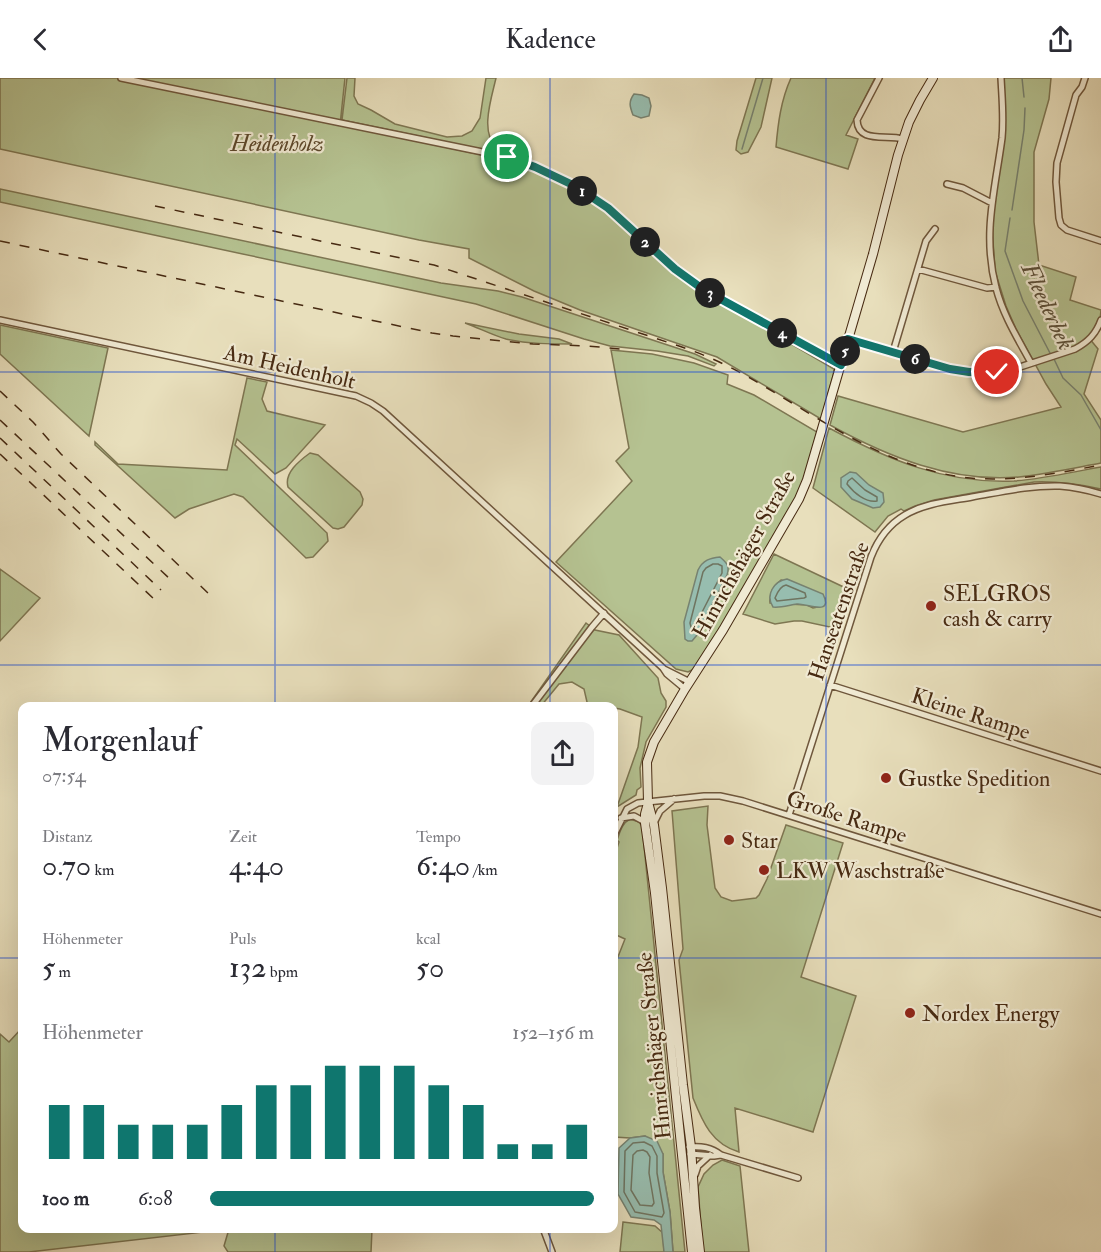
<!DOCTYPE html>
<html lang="de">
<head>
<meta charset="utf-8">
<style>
	body { margin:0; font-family:"IM FELL Double Pica",serif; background:#f2f2f3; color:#2b2b33; height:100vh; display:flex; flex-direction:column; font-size:22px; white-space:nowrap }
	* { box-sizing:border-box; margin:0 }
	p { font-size:20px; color:#7c7c81 }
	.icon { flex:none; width:33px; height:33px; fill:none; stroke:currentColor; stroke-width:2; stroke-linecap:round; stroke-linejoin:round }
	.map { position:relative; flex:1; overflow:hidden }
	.details { position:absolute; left:18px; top:624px; width:600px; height:531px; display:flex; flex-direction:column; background:#fff; border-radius:12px; box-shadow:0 6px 24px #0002 }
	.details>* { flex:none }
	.pin { position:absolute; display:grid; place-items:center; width:51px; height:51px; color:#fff; margin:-26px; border:3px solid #fff; border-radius:50%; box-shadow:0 2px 6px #0007 }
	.km { position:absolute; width:30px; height:30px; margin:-15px; border-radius:50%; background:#222; color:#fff; font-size:16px; line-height:30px; text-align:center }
	.round { display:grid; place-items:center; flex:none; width:63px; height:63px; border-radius:12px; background:#f2f2f3 }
	.overview { display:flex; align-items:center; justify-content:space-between; height:102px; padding:0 24px }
	h1 { font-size:33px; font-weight:600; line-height:45px }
	.stats { display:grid; grid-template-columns:repeat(3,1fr); gap:9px; height:102px; padding:6px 24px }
	.stats div { display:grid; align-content:center }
	.stats b { font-size:30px; font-weight:600 }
	.stats small { font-size:16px; font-weight:400 }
	.stats p { font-size:16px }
	.chart { height:168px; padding:12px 24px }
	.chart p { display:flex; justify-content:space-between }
	.chart svg { width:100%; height:108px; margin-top:6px; stroke:#0f766e; stroke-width:6 }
	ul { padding:0 24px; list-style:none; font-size:20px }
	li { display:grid; grid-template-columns:96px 72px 1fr; align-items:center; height:45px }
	li i { height:15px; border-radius:8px; background:#0f766e }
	header { display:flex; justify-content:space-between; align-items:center; height:78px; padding:0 24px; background:#fff; font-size:27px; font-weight:600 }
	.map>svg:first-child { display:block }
	.green { fill:#b5c291; stroke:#7e7652; stroke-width:1.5; fill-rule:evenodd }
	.water { fill:#97bdaf; stroke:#778270; stroke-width:1.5 }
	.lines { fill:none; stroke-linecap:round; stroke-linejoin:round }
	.shore { stroke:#6f7460; stroke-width:1.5 }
	.stream { stroke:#778270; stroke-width:1.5 }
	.minor-casing { stroke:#6f573c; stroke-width:8 }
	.secondary-casing { stroke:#472a12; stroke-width:10 }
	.minor { stroke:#f0ead3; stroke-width:5 }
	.secondary { stroke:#f0ead3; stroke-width:8 }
	.rail { stroke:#472a12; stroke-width:1.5; stroke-dasharray:10 10; stroke-linecap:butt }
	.route-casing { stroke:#fff; stroke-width:12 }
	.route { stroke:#0f766e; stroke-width:8 }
	.grid { fill:none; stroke:#1d4ed8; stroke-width:1.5; stroke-opacity:0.55 }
	.poi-dot { fill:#8f2418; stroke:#f0ead3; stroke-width:2 }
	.labels { text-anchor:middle; stroke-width:4.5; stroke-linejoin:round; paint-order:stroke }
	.park-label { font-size:22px; font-style:italic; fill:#5d482b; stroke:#f0ead3 }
	.street-label { font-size:22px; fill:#472a12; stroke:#f0ead3 }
	.poi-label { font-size:22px; fill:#472a12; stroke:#f0ead3; text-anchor:start }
	.water-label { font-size:24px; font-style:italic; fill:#5b4f39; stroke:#f0ead3 }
</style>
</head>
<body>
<header><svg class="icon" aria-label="back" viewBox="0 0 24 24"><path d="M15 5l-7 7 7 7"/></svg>Kadence<svg class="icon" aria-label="share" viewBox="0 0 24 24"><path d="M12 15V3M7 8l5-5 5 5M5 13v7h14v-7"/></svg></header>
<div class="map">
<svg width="1101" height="1174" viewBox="0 0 1101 1174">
	<rect width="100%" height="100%" fill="#e8dfbc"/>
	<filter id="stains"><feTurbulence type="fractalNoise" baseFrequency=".00333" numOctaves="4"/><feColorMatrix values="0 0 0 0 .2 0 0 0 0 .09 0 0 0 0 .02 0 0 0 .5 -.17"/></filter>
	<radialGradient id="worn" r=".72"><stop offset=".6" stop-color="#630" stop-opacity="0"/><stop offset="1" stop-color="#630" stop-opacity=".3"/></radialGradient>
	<path class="green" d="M0 0H345L340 47 506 82 533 91 574 110 606 132 672 193 702 214 834 291 833 298 821 341 717 279 580 232 534 213 469 180V171L419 162 0 71Z
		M347 0H355L354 18 358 26 371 32 395 46 447 59 462 58 472 53 480 40 486 0H496C492 18 479 56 497 69 501 71 506 72 510 74L509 77 342 42Z
		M756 0H772L761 49 748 74 741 76 736 72 737 63Z
		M791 0H875L846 57 858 61 848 91 776 69C778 45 781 22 791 0Z
		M1003 0H1051L1049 21 1034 74V144L1039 187 1076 199 1070 222 1101 232C1101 243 1096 252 1089 260L1098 271 1084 316 1101 342V385C1074 390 1046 396 1019 399 952 405 888 379 830 347L838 318 963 354 1061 329 1046 306 1016 251 1006 228 995 193 992 148 999 88Z
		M0 111 441 205 498 213 522 219 695 276 716 286 714 288 688 278 657 273 610 268 584 261 476 226 0 124Z
		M465 245 519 256 559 261 572 266C550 266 528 266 506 261 492 257 479 250 465 245Z
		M0 247 108 270 89 358 0 276Z
		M611 272 652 276 694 285 728 297 727 306 754 317 817 354 804 400 796 421 768 471 696 590 688 594 676 591 556 484 632 403 616 383 629 370Z
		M247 300 267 304 262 321 267 333 325 347 286 390 275 396 237 361 235 367 327 455 328 463 313 479 306 480 243 419 234 416 189 431 175 440 95 367V364L118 386 227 392Z
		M829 350C889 382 945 406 1014 403 1043 401 1072 394 1101 389V411C1078 406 1057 403 1034 404L934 422 915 428 904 433 901 431 888 438 875 454 813 410Z
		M310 375 318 377 360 414 363 421 362 427 344 449 338 451 333 450 288 409C284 395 299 383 310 375Z
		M774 476 852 513 839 551 802 543H794L775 546 743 536ZM781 502 825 520V525L822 528 813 530 807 527 770 525C769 515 773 508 781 502Z
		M0 491 40 520 0 563Z
		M586 545 595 552 619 557 658 600 661 615 666 623V629L646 664 640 690 641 709 637 712 636 717 617 729 638 669 642 639 620 631 614 630V628H585L587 624 584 611 572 604 559 606 541 628H528Z
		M708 728 707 747 715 810 721 819 732 823 756 820 759 817 767 801 786 747 843 765 801 899 856 918 813 1054 735 1030 739 1074C712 1066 703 1045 693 1020L679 882 683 871 672 733Z
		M630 741 639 744 642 748 685 1174H673L670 1134 663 1094V1076L645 1058 630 1060 614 1059V889L625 861 614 856V779L619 764 617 762C620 754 622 745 630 741Z
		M22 950V1150L372 1151 371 1174H228L224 1168 229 1151 29 1174H0V956L9 964Z
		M722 1082 740 1088 749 1174H703L698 1109 704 1096 713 1087Z
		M623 1144 655 1148 663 1155 664 1174H620Z"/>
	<path class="water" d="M634 16 642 17 649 20 651 28 649 38 641 40 633 37C630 29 628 24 634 16Z
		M850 394 856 395 869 407 883 415 884 424 880 429 873 430 852 421 841 409V400Z
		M720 479C727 485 730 488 727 497L697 557 692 563H688L685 561 684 544 698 492C703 482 710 480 720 479Z
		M787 501 823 516C834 539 806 525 797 526 789 527 781 530 773 529 765 517 774 503 787 501Z
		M645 1058 657 1063 663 1076V1094L670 1134 673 1174H664L661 1147 654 1142 631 1139 618 1116 619 1070 630 1060Z"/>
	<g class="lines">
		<path class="shore" d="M852 400 865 412 877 419V423C866 425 854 415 847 406L848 403Z
			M713 486H718L722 488V495L695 548 691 549 690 545 703 494 706 490Z
			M786 507 805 515 806 519 804 520 777 523 775 520C777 515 780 508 786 507Z
			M644 1064 652 1068 657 1078V1095L664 1135 662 1139 635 1134 624 1114 625 1073 633 1065Z
			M643 1072 647 1074 650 1079 649 1095 654 1125 652 1128 640 1127 631 1112 633 1077 637 1073Z"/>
		<path class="stream" d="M1022 0 1024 19
			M742 71 763 0
			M1012 132 1024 52 1025 30
			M1010 140 1005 173 1023 223 1051 277
			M1054 281 1063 300 1081 317 1101 352"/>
		<g class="minor-casing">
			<path id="minor" d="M121 0 507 79 535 89 575 108 608 130 675 191 704 212 841 287
				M879 0 857 42C858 66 886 56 903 61
				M1001 0C1002 20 1004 40 1002 60 995 113 982 156 996 210 1003 237 1018 261 1031 285
				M1085 0 1082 9 1076 17 1057 85 1056 104 1059 140 1061 147 1067 152 1101 163
				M947 106 963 110 992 125
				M918 191 987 210 996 209
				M0 242 356 318 371 325 383 333 663 590 667 596 685 611
				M848 261 950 291 984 295 997 294 1017 290 1075 271C1088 264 1096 256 1101 242
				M893 274 926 163 935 151
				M664 591 690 604
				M830 607 1101 693
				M532 628 592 549 604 535
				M789 737 871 479C878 461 888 447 905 437 925 425 950 423 972 419 1001 414 1030 407 1060 408 1074 409 1088 412 1101 416
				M621 740 634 738 645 744
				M654 745 660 733 674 721
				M614 757 627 731 638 725 704 718H720L743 723 1101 836
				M689 1069C701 1068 711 1069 721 1077L798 1100
				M690 1076 714 1078 721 1077
				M695 1097 698 1088 710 1077
				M543 1150 552 1174"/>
		</g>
		<g class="secondary-casing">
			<path id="secondary" d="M648 725 645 736V745L655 815 692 1174
				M700 1174 695 1130 691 1069 683 1007 662 810 654 747 648 724 647 684 654 664 685 611 723 552 799 421 807 402 873 176 898 77 909 44 920 22 933 0"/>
		</g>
		<use href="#minor" class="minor"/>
		<use href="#secondary" class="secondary"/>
		<path class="rail" d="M155 128 434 187 679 268C700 275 721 284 741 295 815 336 884 391 970 400 1015 404 1058 395 1101 387
			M0 163 432 255 453 258 533 266 588 268 620 271
			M0 313 33 344 61 376 208 515
			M0 342 171 502
			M0 360 161 512
			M0 376 154 521"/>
	</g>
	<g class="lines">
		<g class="route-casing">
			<path id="route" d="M507 79 535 89 575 108 608 130 675 191 704 212 841 287 848 261 950 291 969 294H997"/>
		</g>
		<use href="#route" class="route"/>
	</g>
	<path class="grid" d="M275 0V628M550 0V628M826 0V1174M0 294H1101M0 587H1101M0 880H22M614 880H1101M275 1150V1174M550 1150V1174"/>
	<g class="poi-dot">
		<circle cx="931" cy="528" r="6"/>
		<circle cx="886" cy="700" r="6"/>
		<circle cx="729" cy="762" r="6"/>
		<circle cx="764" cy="792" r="6"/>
		<circle cx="910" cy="935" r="6"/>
	</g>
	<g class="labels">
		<g class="park-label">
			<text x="277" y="73">Heidenholz</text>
		</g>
		<g class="street-label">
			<text transform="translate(290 288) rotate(13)" y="8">Am Heidenholt</text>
			<text transform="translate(743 476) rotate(-61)" y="8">Hinrichshäger Straße</text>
			<text transform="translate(838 533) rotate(-71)" y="8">Hanseatenstraße</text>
			<text transform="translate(971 635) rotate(18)" y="8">Kleine Rampe</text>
			<text transform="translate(847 738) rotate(18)" y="8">Große Rampe</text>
			<text transform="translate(653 968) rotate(-96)" y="8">Hinrichshäger Straße</text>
		</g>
		<g class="poi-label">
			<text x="943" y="523">SELGROS<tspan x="943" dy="25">cash &amp; carry</tspan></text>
			<text x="898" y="708">Gustke Spedition</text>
			<text x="741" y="770">Star</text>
			<text x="776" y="800">LKW Waschstraße</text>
			<text x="922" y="943">Nordex Energy</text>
		</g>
		<g class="water-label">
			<text transform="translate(1048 228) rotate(65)" y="8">Fleederbek</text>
		</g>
	</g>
	<rect width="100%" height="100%" filter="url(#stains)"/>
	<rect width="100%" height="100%" fill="url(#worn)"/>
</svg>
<div class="pin" style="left:507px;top:79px;background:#1e9e55"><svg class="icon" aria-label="arrive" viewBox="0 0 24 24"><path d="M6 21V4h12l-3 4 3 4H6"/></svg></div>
<div class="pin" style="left:997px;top:294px;background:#d93025"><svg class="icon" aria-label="check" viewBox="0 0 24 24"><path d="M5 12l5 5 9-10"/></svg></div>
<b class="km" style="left:582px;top:113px">1</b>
<b class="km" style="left:645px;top:164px">2</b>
<b class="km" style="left:710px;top:215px">3</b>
<b class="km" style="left:782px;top:255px">4</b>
<b class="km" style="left:845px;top:273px">5</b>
<b class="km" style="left:915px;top:281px">6</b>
<section class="details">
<div class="overview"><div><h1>Morgenlauf</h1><p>07:54</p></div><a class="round"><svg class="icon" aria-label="share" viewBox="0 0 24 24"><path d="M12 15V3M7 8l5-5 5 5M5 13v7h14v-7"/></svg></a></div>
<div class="stats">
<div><p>Distanz</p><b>0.70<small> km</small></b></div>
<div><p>Zeit</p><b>4:40</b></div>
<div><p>Tempo</p><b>6:40<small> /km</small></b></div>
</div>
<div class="stats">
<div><p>Höhenmeter</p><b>5<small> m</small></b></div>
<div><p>Puls</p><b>132<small> bpm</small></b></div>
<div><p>kcal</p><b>50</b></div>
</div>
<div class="chart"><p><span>Höhenmeter</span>152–156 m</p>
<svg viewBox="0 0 160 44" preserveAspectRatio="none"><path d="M5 44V22M15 44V22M25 44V30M35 44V30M45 44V30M55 44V22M65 44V14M75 44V14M85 44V6M95 44V6M105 44V6M115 44V14M125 44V22M135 44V38M145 44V38M155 44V30"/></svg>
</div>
<ul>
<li><b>100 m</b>6:08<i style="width:100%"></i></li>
</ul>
</section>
</div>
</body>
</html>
